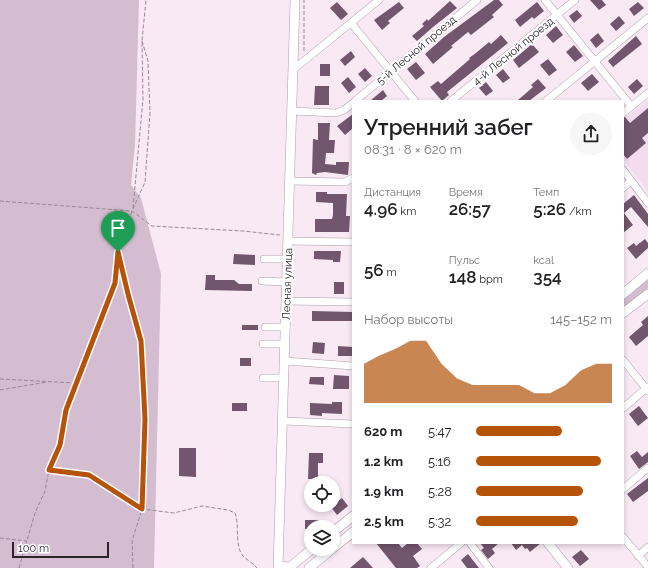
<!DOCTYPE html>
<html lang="ru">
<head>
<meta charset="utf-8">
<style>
	body { margin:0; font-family:Raleway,sans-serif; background:#f6f6f6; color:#202124; height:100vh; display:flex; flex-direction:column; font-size:15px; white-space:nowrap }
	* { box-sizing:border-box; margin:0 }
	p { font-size:13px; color:#757577 }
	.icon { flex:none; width:22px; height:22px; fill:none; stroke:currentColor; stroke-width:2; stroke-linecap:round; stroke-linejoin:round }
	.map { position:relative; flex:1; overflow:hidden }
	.drawer { position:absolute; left:352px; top:100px; width:272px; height:444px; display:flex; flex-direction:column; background:#fff; border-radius:0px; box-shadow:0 2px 6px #0003 }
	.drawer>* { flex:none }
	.tools { position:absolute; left:304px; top:476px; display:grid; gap:8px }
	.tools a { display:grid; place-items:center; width:36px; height:36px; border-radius:50%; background:#fff; box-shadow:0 2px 6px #0003; font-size:20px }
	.scale { position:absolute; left:12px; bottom:10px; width:97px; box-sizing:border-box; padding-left:4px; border:2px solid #2b252a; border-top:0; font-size:11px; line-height:14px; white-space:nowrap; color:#2b252a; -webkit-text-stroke:3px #fff; paint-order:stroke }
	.pin { position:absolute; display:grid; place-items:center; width:34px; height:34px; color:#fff; margin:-41px -17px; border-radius:50% 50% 50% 0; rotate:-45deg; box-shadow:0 0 4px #0007 }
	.pin .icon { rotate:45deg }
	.round { display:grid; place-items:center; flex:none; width:42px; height:42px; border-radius:21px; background:#f6f6f6 }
	.headline { display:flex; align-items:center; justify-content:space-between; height:68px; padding:0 12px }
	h1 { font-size:22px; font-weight:600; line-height:30px }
	.stats { display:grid; grid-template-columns:repeat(3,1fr); gap:6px; height:68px; padding:4px 12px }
	.stats div { display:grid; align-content:center }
	.stats b { font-size:17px; font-weight:600 }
	.stats small { font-size:11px; font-weight:400 }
	.stats p { font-size:11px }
	.chart { height:112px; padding:8px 12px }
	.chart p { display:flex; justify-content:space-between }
	.chart svg { width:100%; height:72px; margin-top:4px; fill:#b45309; opacity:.7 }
	ul { padding:0 12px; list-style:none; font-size:13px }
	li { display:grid; grid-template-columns:64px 48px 1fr; align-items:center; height:30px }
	li i { height:10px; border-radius:5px; background:#b45309 }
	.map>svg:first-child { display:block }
	.built { fill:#f2dcee }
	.green { fill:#d5bdd1 }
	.building { fill:#71566d }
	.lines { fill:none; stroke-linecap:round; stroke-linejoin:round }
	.minor-casing { stroke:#ab9da9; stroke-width:8 }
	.major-casing { stroke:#ab9da9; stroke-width:10 }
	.path { stroke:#968b94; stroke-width:1; stroke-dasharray:4 2; stroke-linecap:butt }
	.minor { stroke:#fff; stroke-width:7 }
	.major { stroke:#fff; stroke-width:9 }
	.route-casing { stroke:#fff; stroke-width:8 }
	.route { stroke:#b45309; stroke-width:5 }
	.labels { text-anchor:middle; stroke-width:4; stroke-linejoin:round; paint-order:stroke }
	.street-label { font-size:11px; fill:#2b252a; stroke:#fff }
</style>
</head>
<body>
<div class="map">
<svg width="648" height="568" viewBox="0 0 648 568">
	<rect width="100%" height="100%" fill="#f8e9f5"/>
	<path class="built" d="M648 100V192L623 159V120Z"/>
	<path class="green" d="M0 0H139L135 145 131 185 141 198 161 274 154 568H0Z
		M648 278V288L623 308V299Z"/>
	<path class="building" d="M494 0H499L503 5 492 15 494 17 471 35 468 32 451 46 453 47 433 64 425 54 444 37Z
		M590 0H602L606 5 599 10Z
		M450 1 457 8 433 27 417 41 412 36 424 26 422 24 427 19 428 21Z
		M337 2 348 14 341 20 330 8Z
		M399 2 404 8 388 21 390 23 382 30 374 20Z
		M537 2 544 11 534 19 532 17 520 27 515 20Z
		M638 2 644 8 634 16 629 9Z
		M577 10 582 16 574 23 569 16Z
		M619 16 625 23 616 31 610 24Z
		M556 26 563 35 553 43 546 35Z
		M598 33 604 41 596 48 590 40Z
		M501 35 508 43 447 92 449 95 442 101 430 87 438 81 441 84 470 59 469 58 476 53 489 42 491 44Z
		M636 36 642 44 613 67 608 61Z
		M532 44 539 52 519 68 513 60Z
		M574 45 583 56 575 62 566 52Z
		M351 51 355 57 345 66 340 60Z
		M548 59 557 70 549 76 540 65Z
		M416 62 425 73 416 80 407 69Z
		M320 64H330V76H320Z
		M365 68 372 76 365 82 358 74Z
		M503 69 510 78 503 83 496 75Z
		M592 74 599 82 588 91 581 83Z
		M348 77 356 87 349 93 341 83Z
		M538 79 546 88 529 101H517L533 87 531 85Z
		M637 79 643 86 634 94 628 87Z
		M486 82 493 91 486 96 479 88Z
		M315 86H329V105H314Z
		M383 90 387 96 381 101H370Z
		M648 108V133L642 138 646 143 627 159 623 154V118L625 117 630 123Z
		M353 114V128L345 135 337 126Z
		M318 123H330L329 140H335L334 153H326L325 164 336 165V162H349L348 175 325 172 317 173 316 175 312 173 313 139 318 140Z
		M316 192H327V194H347L346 216H350L349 232H315V219H332L333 215V203L316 202Z
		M634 195 648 214V227L631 207 624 213 633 225 623 233V204Z
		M645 239 648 243V248L636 259 627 248 634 243 636 246Z
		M314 251H341L340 262H333V260L314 259Z
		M234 254 255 255V265L233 264Z
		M206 275H215V280H234L239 284H252V291L205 290Z
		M334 282H344V294H334Z
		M312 311 353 312V321H312Z
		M648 316V336L636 346 629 337 643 325 641 322Z
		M242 325H258V330H242Z
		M313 342 325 343 324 354 312 353Z
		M338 346 353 347V356H338Z
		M240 358H251V366H240Z
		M334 375 349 376V389H333Z
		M310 377H324V385L309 384Z
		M332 402H342V414L322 413V416L310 415V403L332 404Z
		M232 403H247V411H232Z
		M639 406 648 418 638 426 629 414Z
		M179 448H196V477L179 476Z
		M637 451 642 457 648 452V462L639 469 630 456Z
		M309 453H323V463H318V479H308Z
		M648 478V491L633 502 627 494Z
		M342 498 348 506 337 515 331 507Z
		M305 520H319V527H311V529H305Z
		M376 543H398L402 548 408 543H417L422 549 413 556 420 566 417 568H396Z
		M480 543H499L492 549 495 553 488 559 481 550 484 548Z
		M511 543H541L530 552 527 548 525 549 522 545 516 550Z
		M581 550 589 559 580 566 572 557Z
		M468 554 479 568H467L461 560Z
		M363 557 373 568H350Z"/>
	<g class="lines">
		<g class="minor-casing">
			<path id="minor" d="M545 0 631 106
				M351 23 415 101
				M294 69 379 0
				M355 101 477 0
				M451 101 575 0
				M546 101 648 18
				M292 111 336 113 344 110 353 103
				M623 113 648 93
				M623 170 648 203
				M290 181 345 182 353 178
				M623 188 631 181
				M288 241 353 242
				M264 259H287
				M262 281 287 282
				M286 301 353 302
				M265 327H286
				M263 344H285
				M623 360 648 391
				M285 361 353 366
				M263 378H284
				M623 408 648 387
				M283 421 353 424
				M623 489 648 468
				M623 537 648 567
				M470 543 489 568
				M638 556 648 547
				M431 568 461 543"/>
		</g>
		<g class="major-casing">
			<path id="major" d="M623 294 648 273
				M623 313 648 294
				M333 532 353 516
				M548 543 568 568
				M333 548 353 532
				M278 566 290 567 312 549
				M278 568 295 0
				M309 568 332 549"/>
		</g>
		<path class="path" d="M304 51V0
			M0 201 132 211 152 226 243 231 280 235
			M133 208 143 99 142 41 146 0
			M0 379 75 383
			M0 390 47 382
			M49 470 89 475 142 509 174 513 202 506 228 510 235 513C240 526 234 545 243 556 247 560 253 563 257 568
			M0 538 27 541
			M19 568 35 513 45 491 49 470 60 445 66 410 115 283 118 253
			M133 568 132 541 142 509 145 419 141 341 128 294 118 252 132 211 145 182 150 113 148 61 142 41"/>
		<use href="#minor" class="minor"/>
		<use href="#major" class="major"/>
	</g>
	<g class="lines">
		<g class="route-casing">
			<path id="route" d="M118 252 128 294 141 341 145 419 142 509 89 475 49 470 60 445 66 410 115 283Z"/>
		</g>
		<use href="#route" class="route"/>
	</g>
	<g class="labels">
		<g class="street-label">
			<text transform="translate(416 50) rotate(-40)" y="4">5-й Лесной проезд</text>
			<text transform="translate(513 51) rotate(-39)" y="4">4-й Лесной проезд</text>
			<text transform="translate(287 284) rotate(-88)" y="4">Лесная улица</text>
		</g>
	</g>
</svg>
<div class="tools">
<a><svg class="icon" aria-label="locate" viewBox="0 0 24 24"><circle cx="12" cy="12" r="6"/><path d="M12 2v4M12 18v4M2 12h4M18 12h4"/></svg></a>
<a><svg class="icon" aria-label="layers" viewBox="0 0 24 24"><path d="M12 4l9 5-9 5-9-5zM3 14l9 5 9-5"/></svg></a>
</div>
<div class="scale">100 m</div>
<div class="pin" style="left:118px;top:252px;background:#1e9e55"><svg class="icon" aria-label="arrive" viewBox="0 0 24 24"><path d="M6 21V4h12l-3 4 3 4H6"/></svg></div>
<section class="drawer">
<div class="headline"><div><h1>Утренний забег</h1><p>08:31 · 8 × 620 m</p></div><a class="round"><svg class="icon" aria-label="share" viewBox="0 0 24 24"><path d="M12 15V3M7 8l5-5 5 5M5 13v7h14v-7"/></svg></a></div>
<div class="stats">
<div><p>Дистанция</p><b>4.96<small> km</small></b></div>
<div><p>Время</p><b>26:57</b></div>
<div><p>Темп</p><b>5:26<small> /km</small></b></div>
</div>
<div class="stats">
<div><b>56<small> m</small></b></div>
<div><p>Пульс</p><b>148<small> bpm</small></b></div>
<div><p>kcal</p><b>354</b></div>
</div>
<div class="chart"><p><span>Набор высоты</span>145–152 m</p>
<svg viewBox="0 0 160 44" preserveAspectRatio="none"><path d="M0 44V20L10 15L20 11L30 6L40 6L50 20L60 29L70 33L80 33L90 33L100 33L110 38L120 38L130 33L140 24L150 20L160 20V44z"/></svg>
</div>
<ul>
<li><b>620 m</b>5:47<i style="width:63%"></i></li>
<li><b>1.2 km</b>5:16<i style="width:92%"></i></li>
<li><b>1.9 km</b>5:28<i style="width:79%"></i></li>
<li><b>2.5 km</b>5:32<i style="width:75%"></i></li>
</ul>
</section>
</div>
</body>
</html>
